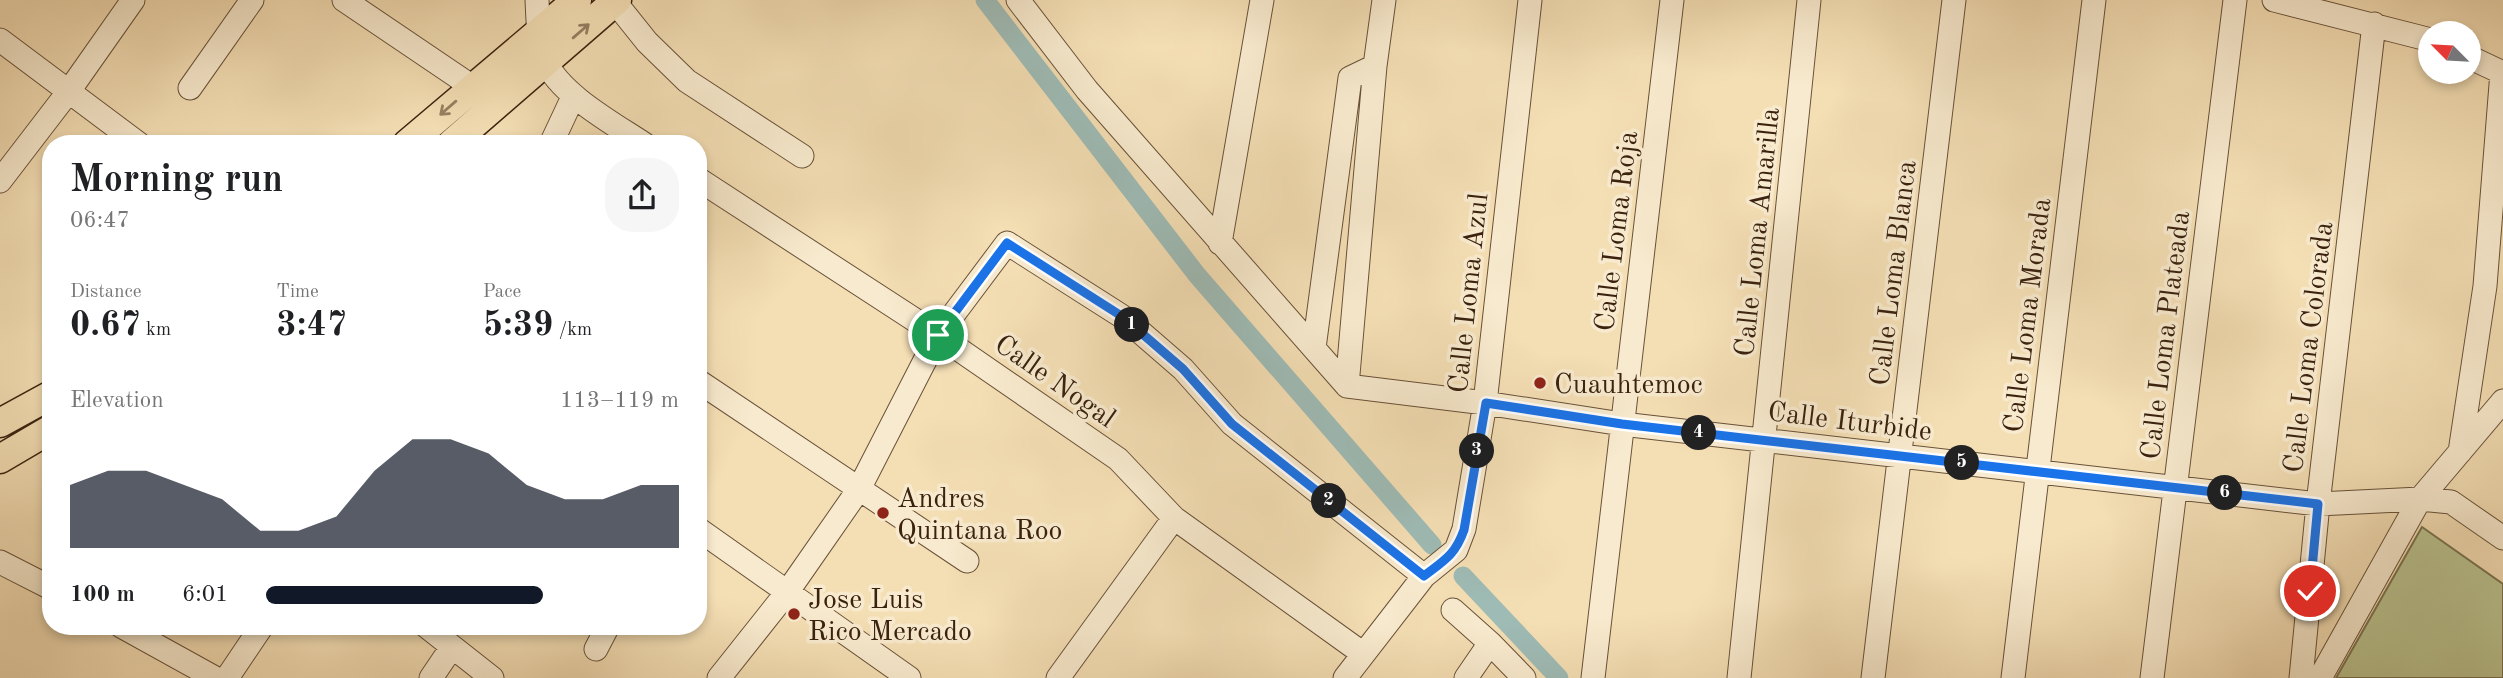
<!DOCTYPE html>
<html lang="en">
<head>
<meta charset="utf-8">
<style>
	body { margin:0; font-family:"Old Standard TT",serif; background:#f6f6f6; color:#202124; height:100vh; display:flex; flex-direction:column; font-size:26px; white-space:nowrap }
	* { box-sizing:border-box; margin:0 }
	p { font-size:23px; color:#757577 }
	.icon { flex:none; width:38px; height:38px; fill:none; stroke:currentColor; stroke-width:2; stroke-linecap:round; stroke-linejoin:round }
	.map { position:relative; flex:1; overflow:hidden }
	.side { position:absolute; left:42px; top:135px; width:665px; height:500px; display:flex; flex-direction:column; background:#fff; border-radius:28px; box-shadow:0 4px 10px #0003 }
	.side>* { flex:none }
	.needle { width:46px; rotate:294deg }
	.controls { position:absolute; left:2418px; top:21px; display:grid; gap:14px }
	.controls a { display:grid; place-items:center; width:63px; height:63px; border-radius:50%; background:#fff; box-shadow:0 4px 10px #0003; font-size:35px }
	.pin { position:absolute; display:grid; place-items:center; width:60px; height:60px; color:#fff; margin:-30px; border:4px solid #fff; border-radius:50%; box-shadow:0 2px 7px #0007 }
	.km { position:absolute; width:35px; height:35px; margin:-18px; border-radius:50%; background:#222; color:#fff; font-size:19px; line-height:35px; text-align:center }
	.round { display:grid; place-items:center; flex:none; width:74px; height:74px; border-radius:28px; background:#f6f6f6 }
	.overview { display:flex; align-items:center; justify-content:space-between; height:119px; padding:0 28px }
	h1 { font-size:38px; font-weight:700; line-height:52px }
	.metrics { display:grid; grid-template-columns:repeat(3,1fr); gap:10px; height:119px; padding:7px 28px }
	.metrics div { display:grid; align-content:center }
	.metrics b { font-size:35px; font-weight:700 }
	.metrics small { font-size:19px; font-weight:400 }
	.metrics p { font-size:19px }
	.chart { height:196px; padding:14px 28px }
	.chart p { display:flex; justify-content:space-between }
	.chart svg { width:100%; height:126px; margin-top:7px; fill:#111827; opacity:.7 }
	ul { padding:0 28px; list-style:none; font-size:23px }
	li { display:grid; grid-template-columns:112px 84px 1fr; align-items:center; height:52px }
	li i { height:18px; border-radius:9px; background:#111827 }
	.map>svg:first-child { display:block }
	.garden { fill:#b9c28f; stroke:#7a724f; stroke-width:2 }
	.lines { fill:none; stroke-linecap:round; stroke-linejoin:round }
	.canal { stroke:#9ebbb5; stroke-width:19 }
	.minor-casing { stroke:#685138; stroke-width:25 }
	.major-casing { stroke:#3a220f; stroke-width:31 }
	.path { stroke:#3a220f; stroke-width:3.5; stroke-dasharray:2 3.5; stroke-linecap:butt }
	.minor { stroke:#f8eace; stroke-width:23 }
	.major { stroke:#f4deb4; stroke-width:28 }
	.oneway { stroke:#978062 }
	.route-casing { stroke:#fff; stroke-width:14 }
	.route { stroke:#1a73e8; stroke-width:9 }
	.poi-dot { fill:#8f2418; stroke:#f8eace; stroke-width:2.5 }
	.labels { text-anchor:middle; stroke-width:7; stroke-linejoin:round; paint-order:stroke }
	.street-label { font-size:28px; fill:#3a220f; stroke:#f8eace }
	.poi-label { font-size:28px; fill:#3a220f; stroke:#f8eace; text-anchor:start }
</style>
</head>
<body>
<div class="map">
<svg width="2503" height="678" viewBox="0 0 2503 678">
	<rect width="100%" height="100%" fill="#f4deb4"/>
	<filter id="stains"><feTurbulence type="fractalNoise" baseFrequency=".00286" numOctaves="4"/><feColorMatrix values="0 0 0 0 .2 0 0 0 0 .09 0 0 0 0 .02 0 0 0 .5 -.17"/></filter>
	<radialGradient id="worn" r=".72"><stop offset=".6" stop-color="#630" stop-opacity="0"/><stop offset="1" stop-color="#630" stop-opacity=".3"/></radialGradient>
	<path class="garden" d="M2422 527 2503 584V678H2336Z"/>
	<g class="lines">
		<path class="canal" d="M985 0 1197 275 1432 545
			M1463 576 1559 678"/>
		<g class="minor-casing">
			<path id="minor" d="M344 0 486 96
				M537 0C538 20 538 41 545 60 559 94 614 124 644 144
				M1018 0 1087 90 1347 386
				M2274 0 2431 40
				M615 2 647 42 687 81 802 156
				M0 40 139 144
				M2469 57 2503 73
				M190 88 252 0
				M551 144 573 97
				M698 179 938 335 1118 459 1174 518 1362 653
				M0 181 69 91 133 0
				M1220 243 1262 0
				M1314 348 1350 78 1375 66
				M698 381 967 561
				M1347 386 1485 403 1622 424 2318 504 2420 499 2451 502 2503 538
				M1347 386 1375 66 1384 0
				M2460 452 2485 286 2502 72
				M698 529 909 678
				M0 562 51 588
				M1453 610 1490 643 1524 678
				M121 626 215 678
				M426 626 492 678
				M596 649 608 626
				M227 678 262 626
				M431 678 452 647
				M719 678 788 591 859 489 938 335 1007 243 1123 317 1183 369 1232 424 1424 576
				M1058 678 1174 518
				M1345 678 1424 576 1456 550 1464 529 1485 403 1530 0
				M1466 678 1490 643
				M1593 678 1672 0
				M1739 678 1809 0
				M1873 678 1954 0
				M2013 678 2094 0
				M2152 678 2235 0
				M2301 678 2318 504 2374 24
				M2320 678 2420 499 2503 401"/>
		</g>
		<g class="major-casing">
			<path id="major" d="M407 144 577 0
				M451 144 617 0
				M0 423 51 395
				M0 459 51 429"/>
		</g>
		<path class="path" d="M48 375 45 371 51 368"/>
		<use href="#minor" class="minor"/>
		<use href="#major" class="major"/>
	</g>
	<defs><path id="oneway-shaft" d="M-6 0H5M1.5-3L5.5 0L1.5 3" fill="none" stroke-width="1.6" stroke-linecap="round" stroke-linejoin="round" transform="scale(1.75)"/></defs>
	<g class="oneway">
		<use href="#oneway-shaft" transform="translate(581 31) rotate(-41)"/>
		<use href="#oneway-shaft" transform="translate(448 108) rotate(139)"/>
	</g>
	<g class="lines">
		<g class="route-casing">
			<path id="route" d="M938 335 1007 243 1123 317 1183 369 1232 424 1424 576C1445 560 1455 555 1464 530L1486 403 1622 424 2318 504 2310 591"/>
		</g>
		<use href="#route" class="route"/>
	</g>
	<g class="poi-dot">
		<circle cx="1540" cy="383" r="7"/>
		<circle cx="883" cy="513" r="7"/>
		<circle cx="794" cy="614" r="7"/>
	</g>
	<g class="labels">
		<g class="street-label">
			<text transform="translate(1615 231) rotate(-83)" y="10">Calle Loma Roja</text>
			<text transform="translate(1756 232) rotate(-84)" y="10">Calle Loma Amarilla</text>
			<text transform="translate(1892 273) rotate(-83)" y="10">Calle Loma Blanca</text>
			<text transform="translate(1467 293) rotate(-84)" y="10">Calle Loma Azul</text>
			<text transform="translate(2026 315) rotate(-83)" y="10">Calle Loma Morada</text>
			<text transform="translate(2164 335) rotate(-83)" y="10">Calle Loma Plateada</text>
			<text transform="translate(2307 347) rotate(-83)" y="10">Calle Loma Colorada</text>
			<text transform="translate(1056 380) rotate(35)" y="10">Calle Nogal</text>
			<text transform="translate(1850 420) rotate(7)" y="10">Calle Iturbide</text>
		</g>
		<g class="poi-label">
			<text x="1554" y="393">Cuauhtemoc</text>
			<text x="897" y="507">Andres<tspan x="897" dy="32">Quintana Roo</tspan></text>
			<text x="808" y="608">Jose Luis<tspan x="808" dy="32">Rico Mercado</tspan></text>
		</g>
	</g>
	<rect width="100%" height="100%" filter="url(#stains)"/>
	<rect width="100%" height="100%" fill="url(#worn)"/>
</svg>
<div class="controls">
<a><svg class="needle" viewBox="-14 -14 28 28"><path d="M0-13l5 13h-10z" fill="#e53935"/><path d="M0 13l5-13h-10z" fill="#757577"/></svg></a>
</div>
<div class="pin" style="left:938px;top:335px;background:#1e9e55"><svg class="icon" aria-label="arrive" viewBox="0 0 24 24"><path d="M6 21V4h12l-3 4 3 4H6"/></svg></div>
<div class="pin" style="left:2310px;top:591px;background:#d93025"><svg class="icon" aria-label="check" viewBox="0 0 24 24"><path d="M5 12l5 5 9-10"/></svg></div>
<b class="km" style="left:1132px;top:325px">1</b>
<b class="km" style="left:1329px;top:501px">2</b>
<b class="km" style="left:1477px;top:451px">3</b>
<b class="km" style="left:1699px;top:433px">4</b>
<b class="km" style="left:1962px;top:463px">5</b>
<b class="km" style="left:2225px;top:493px">6</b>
<section class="side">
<div class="overview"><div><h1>Morning run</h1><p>06:47</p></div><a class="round"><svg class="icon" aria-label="share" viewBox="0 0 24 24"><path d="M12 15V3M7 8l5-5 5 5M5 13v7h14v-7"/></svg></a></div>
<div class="metrics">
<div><p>Distance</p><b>0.67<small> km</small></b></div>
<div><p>Time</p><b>3:47</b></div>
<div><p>Pace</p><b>5:39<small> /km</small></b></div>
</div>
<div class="chart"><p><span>Elevation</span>113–119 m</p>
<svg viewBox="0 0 160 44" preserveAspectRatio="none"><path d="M0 44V22L10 17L20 17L30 22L40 27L50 38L60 38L70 33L80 17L90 6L100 6L110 11L120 22L130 27L140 27L150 22L160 22V44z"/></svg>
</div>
<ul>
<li><b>100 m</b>6:01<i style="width:67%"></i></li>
</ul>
</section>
</div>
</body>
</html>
